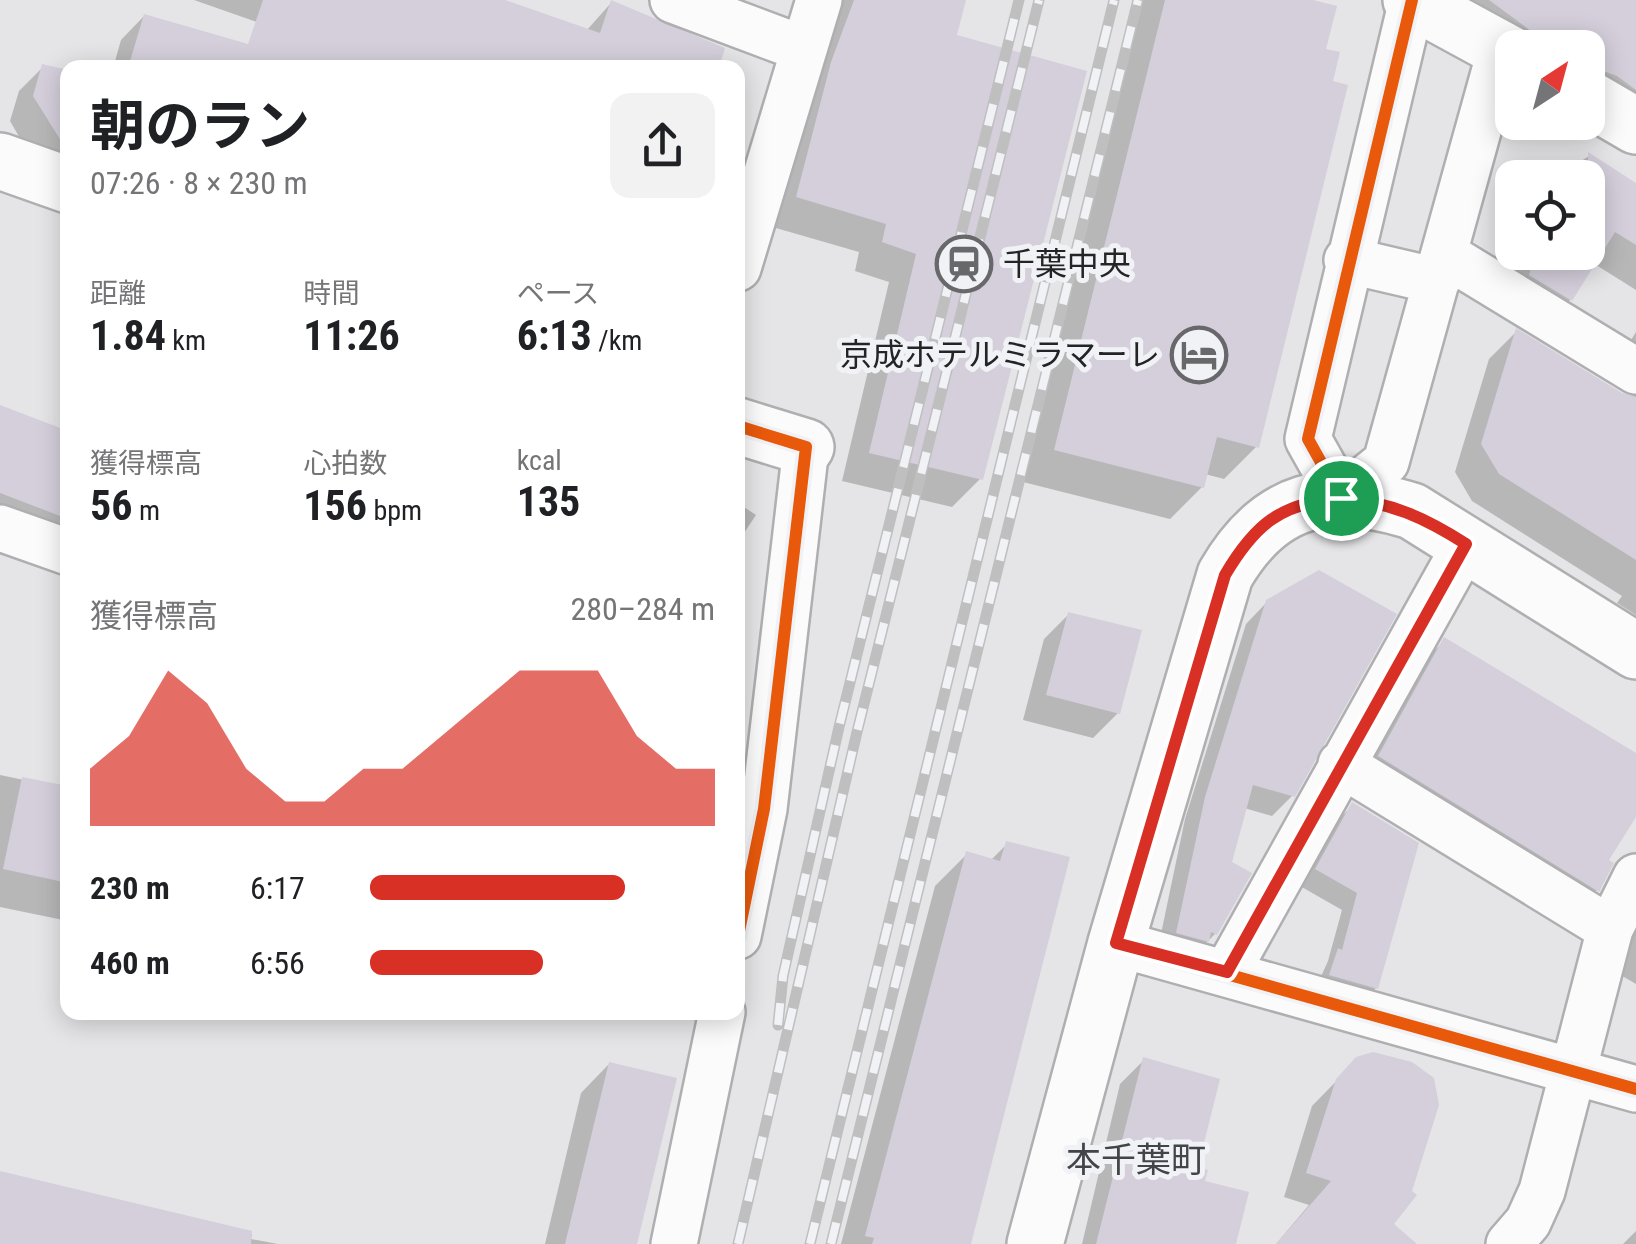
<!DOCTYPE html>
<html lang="ja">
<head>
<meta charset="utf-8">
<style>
	body { margin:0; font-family:"Roboto Condensed","Noto Sans JP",sans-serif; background:#f2f2f2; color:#202124; height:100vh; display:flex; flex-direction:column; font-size:38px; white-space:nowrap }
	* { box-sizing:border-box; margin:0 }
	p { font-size:32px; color:#757577 }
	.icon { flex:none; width:55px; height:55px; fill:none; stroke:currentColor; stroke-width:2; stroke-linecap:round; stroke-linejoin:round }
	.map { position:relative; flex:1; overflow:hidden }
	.details { position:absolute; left:60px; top:60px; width:685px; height:960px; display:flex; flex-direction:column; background:#fff; border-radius:20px; box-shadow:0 5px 25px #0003 }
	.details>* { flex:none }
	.needle { width:65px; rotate:36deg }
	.tools { position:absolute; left:1495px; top:30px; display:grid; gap:20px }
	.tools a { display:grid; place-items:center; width:110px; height:110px; border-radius:20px; background:#fff; box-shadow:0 5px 25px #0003; font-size:50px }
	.pin { position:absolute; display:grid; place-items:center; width:85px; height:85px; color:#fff; margin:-42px; border:5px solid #fff; border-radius:50%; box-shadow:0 2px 10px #0007 }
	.round { display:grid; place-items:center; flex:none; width:105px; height:105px; border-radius:20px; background:#f2f2f2 }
	.head { display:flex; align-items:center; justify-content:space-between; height:170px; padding:0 30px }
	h1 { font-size:55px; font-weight:700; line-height:75px }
	.metrics { display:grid; grid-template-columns:repeat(3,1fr); gap:15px; height:170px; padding:10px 30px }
	.metrics div { display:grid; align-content:center }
	.metrics b { font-size:42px; font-weight:700 }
	.metrics small { font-size:28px; font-weight:400 }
	.metrics p { font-size:28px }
	.chart { height:280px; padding:20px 30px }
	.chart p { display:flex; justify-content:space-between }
	.chart svg { width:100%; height:180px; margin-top:10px; fill:#d93025; opacity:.7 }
	ul { padding:0 30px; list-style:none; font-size:32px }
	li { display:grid; grid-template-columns:160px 120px 1fr; align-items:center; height:75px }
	li i { height:25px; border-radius:12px; background:#d93025 }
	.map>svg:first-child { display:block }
	.shadow { fill:#0003 }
	.building { fill:#d4cfdb }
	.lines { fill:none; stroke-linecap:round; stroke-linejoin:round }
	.street-casing { stroke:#afafb1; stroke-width:50 }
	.secondary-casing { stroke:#afafb1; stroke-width:60 }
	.street { stroke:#fbfbfb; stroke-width:45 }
	.secondary { stroke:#fbfbfb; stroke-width:55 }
	.rail-casing { stroke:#bfbfc0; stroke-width:11 }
	.rail { stroke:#f1f2f6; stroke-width:8; stroke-dasharray:22; stroke-linecap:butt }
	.cycleway-casing { stroke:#f1f2f6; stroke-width:19 }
	.cycleway { stroke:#e8590c; stroke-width:12 }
	.route-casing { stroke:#fff; stroke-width:20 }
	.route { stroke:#d93025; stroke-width:12 }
	.labels { text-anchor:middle; stroke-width:10; stroke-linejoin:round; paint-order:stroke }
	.poi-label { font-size:32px; fill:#242426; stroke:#f1f2f6; text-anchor:start }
	.neighbourhood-label { font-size:35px; fill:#434447; stroke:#f1f2f6 }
</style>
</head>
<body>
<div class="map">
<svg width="1636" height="1244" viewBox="0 0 1636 1244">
	<rect width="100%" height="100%" fill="#e5e5e7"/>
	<path class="shadow" d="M194 0H485L586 31 611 3 717 68 374 63Z
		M837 0H963L954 37 981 478 952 507 842 481 889 282 855 271 859 252 769 226Z
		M1141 0H1303L1257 446 1224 479 1205 474 1202 487 1170 519 1023 482Z
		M1464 0H1636V125L1588 96V48H1512Z
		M144 16 317 68H113L121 40Z
		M43 67 68 72V163L29 154 10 121 19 91Z
		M1589 156 1636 186V290L1593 263 1570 300 1542 327 1503 303 1518 252H1588V178H1555Z
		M1516 332 1622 396 1633 397V387L1612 370 1636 332V615L1617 603 1622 596 1472 501 1455 472 1489 359Z
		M0 408 68 434V563L0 537Z
		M738 503 756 515 738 542Z
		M1267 602 1293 795 1272 816 1244 808 1215 934 1194 955 1157 953 1185 819 1246 624Z
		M1069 614 1118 713 1093 738 1023 720 1044 639Z
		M1445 640 1636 757V813L1606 861 1597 890 1568 919 1350 786 1416 669Z
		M0 775 68 789V921L0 907Z
		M1353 805 1376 988 1359 1005 1314 992 1328 961 1342 910 1300 886 1336 822Z
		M1007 844 969 1244H841L935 886 967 854 990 861Z
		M1636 916V984L1610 969Z
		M1144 1060 1195 1169 1234 1244H1082L1120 1084Z
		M1357 1060 1391 1224 1413 1244H1276L1309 1205 1284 1197 1312 1106Z
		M609 1064 634 1244H545L581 1093Z
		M0 1175 252 1234 251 1239 278 1244H0Z
		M1636 1231V1244H1623Z"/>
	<path class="building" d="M263 0H505L600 33 611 0 725 48 719 68H128L144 14 248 44Z
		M854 0H966L957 35 1087 71 983 480 869 453 916 254 882 242 886 224 796 197 831 62Z
		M1165 0H1313L1337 6 1326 49 1340 52 1333 81 1348 85 1259 448 1217 437 1204 488 1054 450Z
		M1489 0H1636V90L1617 76 1588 65V48H1554Z
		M42 64 68 70V152L33 96Z
		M1588 152 1636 183V245L1615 232 1572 301 1529 275 1536 252H1588Z
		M1516 328 1622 393 1636 397V560L1499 474 1481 444Z
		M0 405 68 431V519L0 493Z
		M1319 570 1397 614 1295 797 1253 785 1232 862 1252 873 1217 935 1211 932 1209 942 1176 933 1205 797 1266 600Z
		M1068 612 1142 630 1120 714 1046 695Z
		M1444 637 1636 753V817L1609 860 1614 863 1599 892 1378 756Z
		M22 777 68 786V883L3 869Z
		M1352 802 1419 843 1378 989 1329 975 1338 948 1342 950 1357 893 1315 869Z
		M1006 841 1070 857 971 1244H872L874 1238 865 1236 966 851 1000 861Z
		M1373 1052 1412 1062 1434 1078 1439 1105 1412 1191 1417 1195 1394 1224 1417 1244H1276L1331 1181 1306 1173 1336 1079 1356 1057Z
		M1143 1057 1220 1079 1198 1167 1208 1170 1205 1181 1249 1192 1236 1244H1096Z
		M609 1062 677 1078 637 1244H565Z
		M0 1171 252 1231 251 1244H0Z"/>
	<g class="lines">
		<g class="street-casing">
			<path id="street" d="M673 0 801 48
				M1412 0 1308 439 1341 498 1386 462 1501 48
				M1444 254 1636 371
				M1347 260 1437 281
				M738 268 819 0
				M0 528 68 552
				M1341 764 1610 929
				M738 936 764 809 806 447
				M1116 943 1636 1089
				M1227 972 1466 544
				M674 1244 722 1012
				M1509 1244 1528 1222 1542 1191 1610 929 1636 877"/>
		</g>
		<g class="secondary-casing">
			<path id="secondary" d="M1411 0 1512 55
				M1588 98 1636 126
				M0 161 68 185
				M738 426 806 447
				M1035 1244 1116 943 1225 575C1270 497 1328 485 1412 511L1636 651"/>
		</g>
		<use href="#street" class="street"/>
		<use href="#secondary" class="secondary"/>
		<g class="rail-casing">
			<path id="rail" d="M778 1025 783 976 839 727 1019 0
				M738 1244 857 732 1039 0
				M810 1244 1114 0
				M831 1244 1138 0"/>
		</g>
		<use href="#rail" class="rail"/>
		<g class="cycleway-casing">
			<path id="cycleway" d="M738 426 806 447 764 809 738 936
				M1341 498 1308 439 1412 0
				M1116 943 1636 1089
				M1227 972 1466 544"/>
		</g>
		<use href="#cycleway" class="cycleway"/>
	</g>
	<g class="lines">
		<g class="route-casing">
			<path id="route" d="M1341 498C1391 502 1425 518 1466 544L1227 972 1116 943 1225 575C1255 524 1281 503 1341 498Z"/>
		</g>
		<use href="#route" class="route"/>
	</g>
	<defs>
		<g id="station-ring" transform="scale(2.875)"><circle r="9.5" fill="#f1f2f6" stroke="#68686a" stroke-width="1.5"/><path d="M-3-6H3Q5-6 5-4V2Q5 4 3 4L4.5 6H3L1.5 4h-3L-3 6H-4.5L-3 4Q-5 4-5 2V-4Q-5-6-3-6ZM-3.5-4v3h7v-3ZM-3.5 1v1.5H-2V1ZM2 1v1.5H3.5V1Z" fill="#68686a"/></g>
		<g id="hotel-ring" transform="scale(2.875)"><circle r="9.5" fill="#f1f2f6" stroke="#68686a" stroke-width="1.5"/><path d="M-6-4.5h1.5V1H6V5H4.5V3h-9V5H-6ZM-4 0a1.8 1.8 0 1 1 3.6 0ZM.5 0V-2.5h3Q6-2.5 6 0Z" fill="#68686a"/></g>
	</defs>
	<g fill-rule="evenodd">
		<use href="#station-ring" x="964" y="264"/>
		<use href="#hotel-ring" x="1199" y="355"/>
	</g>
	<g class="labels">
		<g class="poi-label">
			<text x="1003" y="275">千葉中央</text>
			<text x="1160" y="366" text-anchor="end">京成ホテルミラマーレ</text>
		</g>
		<g class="neighbourhood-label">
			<text x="1136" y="1172">本千葉町</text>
		</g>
	</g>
</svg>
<div class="tools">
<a><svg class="needle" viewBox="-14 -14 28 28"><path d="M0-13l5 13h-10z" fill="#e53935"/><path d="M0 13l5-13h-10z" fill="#757577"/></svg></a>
<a><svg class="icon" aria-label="locate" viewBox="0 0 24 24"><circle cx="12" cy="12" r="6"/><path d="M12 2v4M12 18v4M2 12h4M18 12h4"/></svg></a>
</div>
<div class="pin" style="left:1341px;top:498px;background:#1e9e55"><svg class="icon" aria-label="arrive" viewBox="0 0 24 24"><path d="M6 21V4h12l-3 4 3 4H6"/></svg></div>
<section class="details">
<div class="head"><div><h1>朝のラン</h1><p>07:26 · 8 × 230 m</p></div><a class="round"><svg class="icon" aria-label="share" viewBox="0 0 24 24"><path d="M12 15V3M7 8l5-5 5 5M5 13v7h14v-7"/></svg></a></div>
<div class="metrics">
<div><p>距離</p><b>1.84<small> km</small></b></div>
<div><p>時間</p><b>11:26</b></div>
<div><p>ペース</p><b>6:13<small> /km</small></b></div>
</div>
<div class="metrics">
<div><p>獲得標高</p><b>56<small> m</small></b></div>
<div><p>心拍数</p><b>156<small> bpm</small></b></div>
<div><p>kcal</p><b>135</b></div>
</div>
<div class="chart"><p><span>獲得標高</span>280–284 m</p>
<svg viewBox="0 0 160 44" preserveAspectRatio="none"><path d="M0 44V30L10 22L20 6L30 14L40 30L50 38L60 38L70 30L80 30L90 22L100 14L110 6L120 6L130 6L140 22L150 30L160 30V44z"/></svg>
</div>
<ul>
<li><b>230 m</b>6:17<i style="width:74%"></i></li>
<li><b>460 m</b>6:56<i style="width:50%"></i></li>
</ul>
</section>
</div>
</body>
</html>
